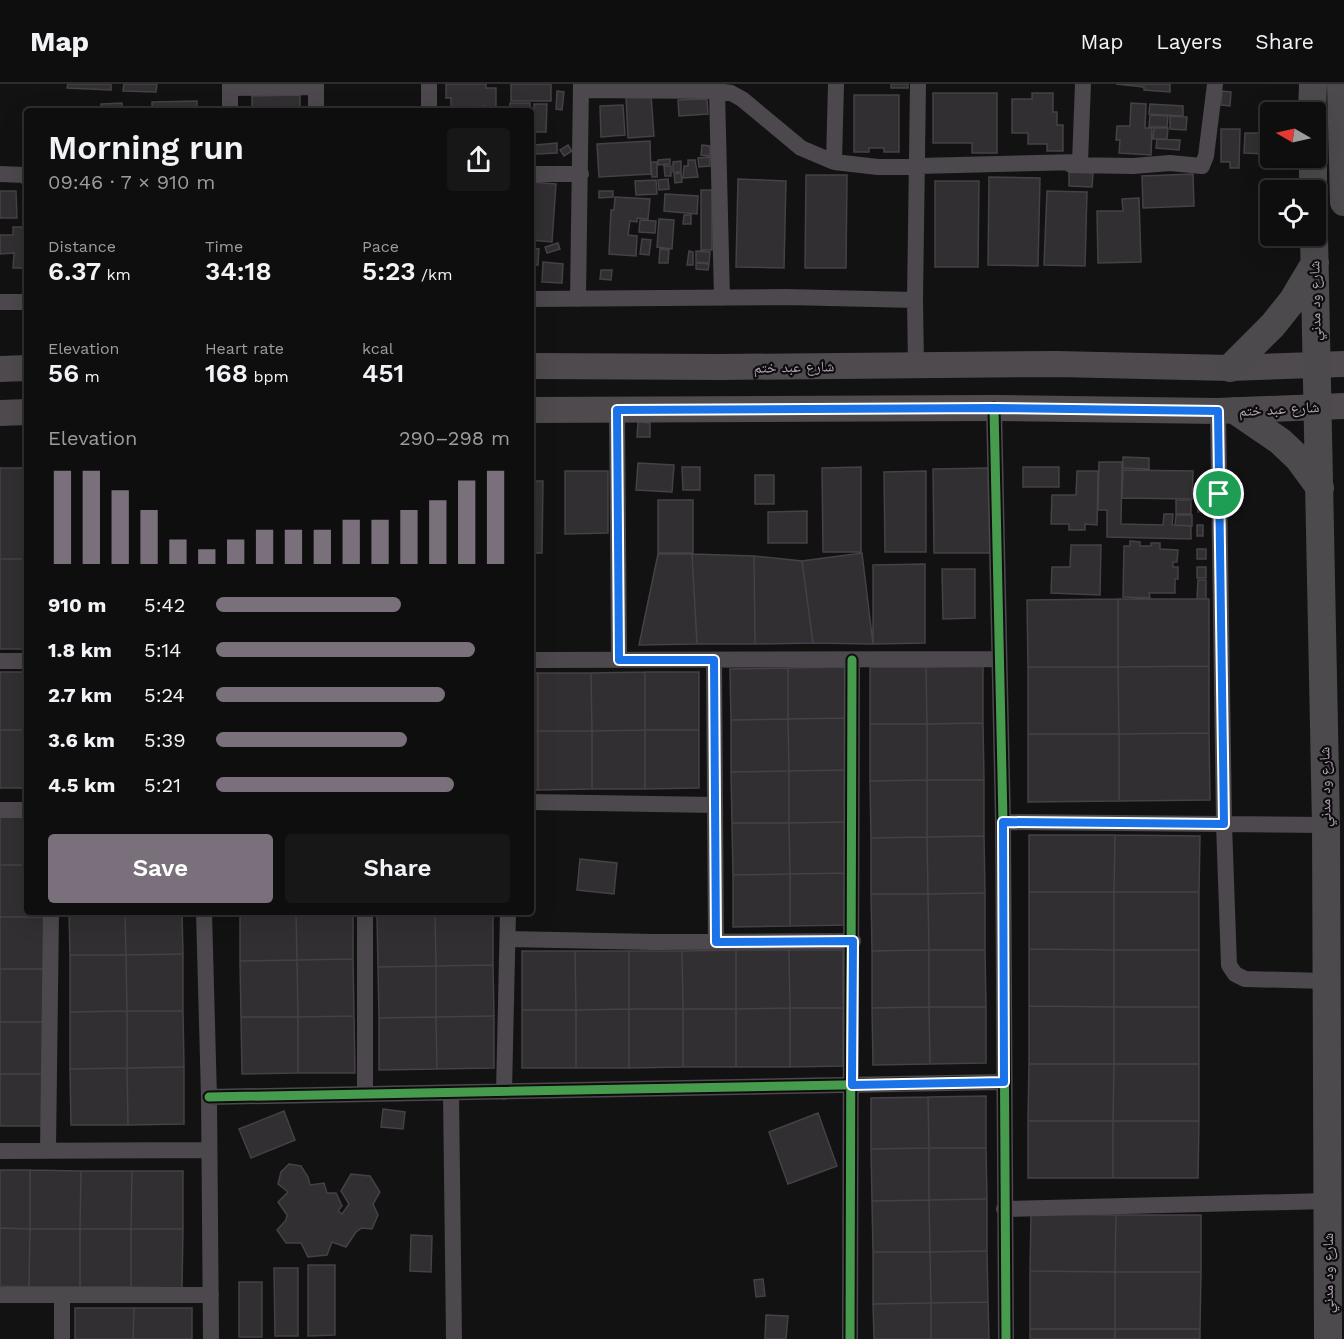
<!DOCTYPE html>
<html lang="en">
<head>
<meta charset="utf-8">
<style>
	body { margin:0; font-family:"Work Sans","Noto Naskh Arabic",sans-serif; background:#171717; color:#f1f3f6; height:100vh; display:flex; flex-direction:column; font-size:22px; white-space:nowrap }
	* { box-sizing:border-box; margin:0 }
	p { font-size:20px; color:#9b9c9e }
	.icon { flex:none; width:33px; height:33px; fill:none; stroke:currentColor; stroke-width:2; stroke-linecap:round; stroke-linejoin:round }
	.map { position:relative; flex:1; overflow:hidden }
	.details { position:absolute; left:24px; top:24px; width:510px; height:807px; display:flex; flex-direction:column; background:#0e0e0e; border-radius:6px; box-shadow:0 6px 24px #0002,0 0 0 2px #2e2e2e }
	.details>* { flex:none }
	.needle { width:39px; rotate:279deg }
	.buttons { position:absolute; left:1260px; top:18px; display:grid; gap:12px }
	.buttons a { display:grid; place-items:center; width:66px; height:66px; border-radius:6px; background:#0e0e0e; box-shadow:0 6px 24px #0002,0 0 0 2px #2e2e2e; font-size:30px }
	.pin { position:absolute; display:grid; place-items:center; width:51px; height:51px; color:#fff; margin:-26px; border:3px solid #fff; border-radius:50%; box-shadow:0 2px 6px #0007 }
	.round { display:grid; place-items:center; flex:none; width:63px; height:63px; border-radius:6px; background:#171717 }
	.headline { display:flex; align-items:center; justify-content:space-between; height:102px; padding:0 24px }
	h1 { font-size:33px; font-weight:600; line-height:45px }
	.figures { display:grid; grid-template-columns:repeat(3,1fr); gap:9px; height:102px; padding:6px 24px }
	.figures div { display:grid; align-content:center }
	.figures b { font-size:26px; font-weight:600 }
	.figures small { font-size:16px; font-weight:400 }
	.figures p { font-size:16px }
	.chart { height:168px; padding:12px 24px }
	.chart p { display:flex; justify-content:space-between }
	.chart svg { width:100%; height:108px; margin-top:6px; stroke:#7a707c; stroke-width:6 }
	.cta { display:flex; gap:12px; margin-top:auto; padding:12px 24px }
	.cta a { flex:1; height:69px; border-radius:6px; background:#7a707c; color:#fff; font-size:24px; font-weight:600; line-height:69px; text-align:center }
	.cta a+a { background:#171717; color:#f1f3f6 }
	ul { padding:0 24px; list-style:none; font-size:20px }
	li { display:grid; grid-template-columns:96px 72px 1fr; align-items:center; height:45px }
	li i { height:15px; border-radius:8px; background:#7a707c }
	header { display:flex; align-items:center; gap:36px; box-sizing:border-box; height:84px; padding:0 30px; background:#0e0e0e; border-bottom:2px solid #2e2e2e }
	header strong { font-size:28px }
	nav { display:flex; gap:33px; margin-inline-start:auto; font-size:21px }
	.map>svg:first-child { display:block }
	.building { fill:#312f32; stroke:#454146; stroke-width:1.5 }
	.lines { fill:none; stroke-linecap:round; stroke-linejoin:round }
	.street { stroke:#4c484d; stroke-width:16 }
	.primary { stroke:#4e4a4e; stroke-width:26 }
	.highway { stroke:#4d4a4e; stroke-width:28 }
	.cycleway-casing { stroke:#0e0d0e; stroke-width:13 }
	.cycleway { stroke:#469c4c; stroke-width:9 }
	.route-casing { stroke:#fff; stroke-width:12 }
	.route { stroke:#1a73e8; stroke-width:8 }
	.labels { text-anchor:middle; stroke-width:4.5; stroke-linejoin:round; paint-order:stroke }
	.street-label { font-size:15px; fill:#b2a2b5; stroke:#0e0d0e }
</style>
</head>
<body>
<header>
<strong>Map</strong>
<nav><a>Map</a><a>Layers</a><a>Share</a></nav>
</header>
<div class="map">
<svg width="1344" height="1255" viewBox="0 0 1344 1255">
	<rect width="100%" height="100%" fill="#121212"/>
	<path class="building" d="M68 0H111V6L67 4Z
		M124 0H157L156 8 123 7Z
		M446 0H486V4H496V27H485V22L477 23V27H459V23H451V14H446Z
		M511 0H551V17H511Z
		M891 0H908V4H891Z
		M1116 0H1170V8L1144 6V3Z
		M557 7 564 8 562 26 556 25Z
		M1222 7 1231 8 1230 22 1221 21Z
		M933 9H997V69H972V59H933Z
		M1032 9H1053V28H1057V41H1063V67H1047V60H1028V49H1012V15H1032Z
		M300 11V27H252V12Z
		M651 11 654 52 628 54 626 12Z
		M854 11H899V68H884V64H869V68H854Z
		M707 15 708 30 679 32 678 16Z
		M197 17V27H152V18Z
		M122 19V27H101V20Z
		M510 19H530V27H510Z
		M1131 19 1146 20 1145 44H1152L1151 71 1119 69 1120 56H1116L1117 42H1130Z
		M534 20H547L546 48H534Z
		M1150 20 1183 22V32L1149 30Z
		M623 21 625 51 601 53 600 22Z
		M1150 31 1168 32 1167 43H1149Z
		M1170 32 1187 33 1186 46 1170 45Z
		M1154 44H1168L1167 55H1153Z
		M1221 45H1240L1239 84H1230V78H1221Z
		M1245 49H1267L1266 70 1244 69Z
		M1157 55 1180 56 1179 66 1156 64Z
		M650 57 651 90 599 93 597 60Z
		M557 59V69L536 70 535 61Z
		M568 61 572 67 564 72 560 66Z
		M702 61 710 62V72L701 71Z
		M710 73V82L699 83 698 74Z
		M670 75V80L658 81V76Z
		M688 76H695L698 93 683 94 684 82H688Z
		M681 77V88H673V78Z
		M651 78H657V93H652Z
		M664 82H671V92H665Z
		M1069 88 1093 89 1092 103 1069 102Z
		M681 89 682 98 675 99 674 90Z
		M1193 90 1194 122 1143 124 1142 92Z
		M806 91H847L846 184H805Z
		M989 93 1040 94 1038 182 988 181Z
		M668 95 669 105 659 106 658 96Z
		M738 95 786 97 784 184 736 183Z
		M656 96 657 110 636 111 635 97Z
		M935 97H979L978 183H935Z
		M531 98 556 100 552 158 531 156Z
		M701 106H712V166H701Z
		M0 107H16L17 134H0Z
		M599 107H613V113L599 114Z
		M1047 107 1087 108 1085 182 1044 181Z
		M665 110 698 112 697 130 664 127Z
		M615 113 650 115 648 135 637 134V138L630 137 628 151 637 152 636 172 609 170 611 126H614Z
		M1139 114 1141 178 1098 179 1097 127H1123L1122 115Z
		M684 131H691V140H683Z
		M659 135 674 136 672 165 657 163Z
		M640 136 656 137 655 149 639 148Z
		M13 143H26V184H13L14 169 0 170V151H13Z
		M642 155 651 156 649 171 640 170Z
		M558 159 560 165 547 169 545 163Z
		M531 164 539 165 538 181H531Z
		M660 165 669 166 668 179H659Z
		M689 167 693 168V181H687Z
		M696 167 710 168 709 179 696 178Z
		M543 178 563 180 562 199 542 198Z
		M696 179 709 180 708 186 696 185Z
		M601 186H612L611 196 600 195Z
		M638 338 650 339V353H637Z
		M1123 373 1149 374V385L1123 384Z
		M1099 378H1122L1121 440 1163 441 1164 430H1173L1172 441 1191 442V455L1107 453V426H1098Z
		M638 379 674 381 672 408 636 406Z
		M682 383H700V406H683Z
		M861 383V468H823L822 384Z
		M1023 383H1059V403H1023Z
		M0 384H27V475H0Z
		M989 384 990 469H934L933 385Z
		M1123 386 1193 387 1192 415 1122 414Z
		M565 387H608V449L565 450Z
		M926 387V468H885L884 388Z
		M1077 387H1098L1097 441 1085 440V446H1069V440H1051L1052 411H1076Z
		M755 391H774V420H755Z
		M531 397H543L542 469H531Z
		M1199 404H1206V414H1199Z
		M658 416H693V469H658Z
		M1176 416H1191V430H1176Z
		M1198 417H1206V427L1198 428Z
		M807 427V459H768V428Z
		M1176 431H1192V442L1175 441Z
		M1197 441H1203V452H1197Z
		M1130 457 1140 458V462H1151V459H1160V465L1178 466 1177 478H1173V483H1178V495H1175V509H1149L1150 514 1123 513 1124 462H1130Z
		M1071 461H1101L1100 511 1051 509 1052 483H1070Z
		M1197 465H1206V475H1197Z
		M862 469 873 560 813 559 802 477Z
		M658 470H692L697 560 639 561Z
		M692 470 754 472 755 560H697Z
		M754 472 802 477 813 559 755 560Z
		M0 475H27V565H0Z
		M925 480V559L873 560V481Z
		M1197 483H1206V494H1197Z
		M942 485H975V534L943 535Z
		M1198 496H1206V515H1197Z
		M1118 515H1209V582L1118 583Z
		M1118 515V583H1028L1027 516Z
		M983 582V639L927 640 926 583Z
		M1209 582V649L1119 650 1118 583Z
		M845 583V634L788 635V584Z
		M870 583H926L927 640H870Z
		M1028 583H1118L1119 650H1028Z
		M788 584V635L731 636 730 585Z
		M0 588H27V646H0Z
		M645 588V646L592 647 591 589Z
		M645 588H699V646H645Z
		M531 589H538V647H531Z
		M538 589H591L592 647H538Z
		M845 634 846 686 789 687 788 635Z
		M788 635 789 687 731 688V636Z
		M983 639 984 696H927V640Z
		M870 640H927V696L870 697Z
		M0 646H27V704H0Z
		M645 646H699V704L645 705Z
		M645 646V705H592V647Z
		M531 647H538V706H531Z
		M538 647H592V705L538 706Z
		M1209 649 1210 716 1119 717V650Z
		M1028 650H1119V717L1028 718Z
		M846 686 847 738 789 739V687Z
		M789 687V739H732L731 688Z
		M927 696V753L871 754 870 697Z
		M927 696H984V752L927 753Z
		M0 728H27V781H0Z
		M847 738V789L790 790 789 739Z
		M732 739H789L790 790 733 791Z
		M1029 751H1115L1114 808H1029Z
		M1115 751 1200 752 1199 808H1114Z
		M984 752 985 809 928 810 927 753Z
		M927 753 928 810H871V754Z
		M580 775 617 779 614 810 577 806Z
		M0 781H27V828H46V833H0Z
		M847 789 848 841 790 842V790Z
		M790 790V842L733 843V791Z
		M1029 808H1114V866L1029 865Z
		M1114 808H1199V866H1114Z
		M985 809V866H929L928 810Z
		M871 810H928L929 866 872 867Z
		M69 828H125L126 871H70Z
		M125 828H182L183 870 126 871Z
		M240 828H296L297 876 240 877Z
		M296 828H353V875L297 876Z
		M377 828H435V830L377 831Z
		M435 828H492L493 829 435 830Z
		M493 829V881L436 882 435 830Z
		M435 830 436 882 378 883 377 831Z
		M0 833H46V885H0Z
		M1029 865 1114 866V923L1029 922Z
		M736 866V925H683L682 867Z
		M736 866H789L790 924 736 925Z
		M789 866H843V924H790Z
		M929 866V923L872 924V867Z
		M929 866H985L986 923H929Z
		M1114 866H1199V923H1114Z
		M522 867H575L576 926H522Z
		M575 867H629V925L576 926Z
		M629 867H682L683 925H629Z
		M183 870V927H127L126 871Z
		M70 871H126L127 927 70 928Z
		M353 875 354 932 298 933 297 876Z
		M297 876 298 933H241L240 877Z
		M493 881 494 932 436 933V882Z
		M436 882V933L379 934 378 883Z
		M0 885H46L45 938H0Z
		M1029 922 1114 923V980H1029Z
		M929 923 930 980 873 981 872 924Z
		M929 923H986V979L930 980Z
		M1114 923H1199V980H1114Z
		M790 924V983H736V925Z
		M790 924H843V982L790 983Z
		M629 925V984H576V926Z
		M629 925H683V983L629 984Z
		M683 925H736V983H683Z
		M522 926H576V984H522Z
		M127 927V984L70 985V928Z
		M127 927H183L184 983 127 984Z
		M354 932 355 989H298V933Z
		M494 932V984L437 985 436 933Z
		M241 933H298V989L242 990Z
		M436 933 437 985 379 986V934Z
		M0 938H45L46 990H0Z
		M1029 980H1114L1113 1037H1028Z
		M1114 980H1199V1037H1113Z
		M184 983V1040L128 1041 127 984Z
		M127 984 128 1041H71L70 985Z
		M0 990H46V1042H0Z
		M986 1012V1064H929L928 1013Z
		M928 1013 929 1064 871 1065V1014Z
		M383 1025 405 1028 403 1045 381 1043Z
		M284 1027 295 1056 251 1074 239 1045Z
		M818 1029 837 1082 788 1100 769 1048Z
		M1028 1037H1113V1094H1028Z
		M1113 1037H1199L1198 1094H1113Z
		M929 1064V1116L872 1117 871 1065Z
		M929 1064H986L987 1115 929 1116Z
		M289 1080 301 1082 308 1093 310 1101 324 1099 327 1109H336L342 1122 338 1127 342 1130 349 1120 341 1107 351 1090 370 1092 380 1108 373 1120 378 1131 372 1145 362 1144 356 1148 346 1163 332 1158 327 1171 308 1173 301 1159H286L277 1146 286 1136 287 1131 278 1118 288 1108 278 1100 281 1088Z
		M0 1086H30V1145L0 1144Z
		M30 1086 81 1087 80 1145H30Z
		M81 1087H132L131 1145H80Z
		M132 1087H183V1145H131Z
		M987 1115V1167L930 1168 929 1116Z
		M929 1116 930 1168H873L872 1117Z
		M1031 1130 1116 1131 1115 1188 1030 1187Z
		M1116 1131H1201V1188H1115Z
		M0 1144 30 1145 29 1203 0 1202Z
		M30 1145H80V1203H29Z
		M80 1145H131V1203H80Z
		M131 1145H183L182 1204 131 1203Z
		M411 1151 432 1152 431 1188 410 1187Z
		M987 1167 988 1218 931 1219 930 1168Z
		M873 1168H930L931 1219 873 1220Z
		M308 1181H335V1251L308 1252Z
		M274 1184H298V1252H275Z
		M1030 1187 1115 1188V1245H1030Z
		M1115 1188H1201L1200 1245H1115Z
		M763 1195 765 1212 756 1213 754 1196Z
		M239 1198H262V1253H239Z
		M988 1218 989 1255H931V1219Z
		M931 1219V1255H874L873 1220Z
		M75 1224H134L133 1255H75Z
		M134 1224H192V1255H133Z
		M766 1231 788 1232 786 1255H765Z
		M1030 1245H1115V1255H1030Z
		M1115 1245H1200V1255H1115Z"/>
	<g class="lines">
		<path class="street" d="M230 0V27
			M429 0V27
			M230 4 316 3
			M581 6 717 7 731 9 742 15 801 64 834 78 878 83 1080 78 1083 0
			M717 7 722 214
			M316 27V0
			M834 78 836 0
			M1071 81 1133 82 1170 79 1202 82 1206 72 1215 0
			M0 90 25 91 27 94
			M531 90H581
			M531 215 786 213 915 216
			M578 215 581 0
			M0 218H27
			M916 282 915 216 918 0
			M994 324 1003 738 1006 1255
			M617 326 619 576
			M1218 327 1224 740 1229 881 1235 890 1245 895 1326 897
			M531 576 999 575
			M714 576 716 857
			M0 577H27
			M531 718 715 721
			M0 726H27
			M1003 738 1326 741
			M204 828 209 1013 211 1255
			M508 855 654 858 853 857
			M504 1008 508 828
			M451 1009 454 1255
			M365 1010V828
			M209 1013 1003 998
			M0 1067 209 1066
			M48 1067 51 828
			M1004 1125 1327 1117
			M0 1211H211
			M62 1255V1211
			M850 1255 852 576"/>
		<path class="primary" d="M531 282 721 283 1057 280 1230 284 1344 280
			M0 285 27 284
			M531 326 994 324 1218 327 1344 322
			M0 329 27 328"/>
		<path class="highway" d="M1341 0 1344 118
			M1312 28 1313 0
			M1313 74V106
			M1314 152 1326 741 1328 1255
			M1230 284 1273 241 1293 216 1315 179
			M1236 327 1280 357 1298 374 1320 404"/>
		<g class="cycleway-casing">
			<path id="cycleway" d="M994 324 1003 738 1006 1255
				M209 1013 1003 998
				M850 1255 852 576"/>
		</g>
		<use href="#cycleway" class="cycleway"/>
	</g>
	<g class="lines">
		<g class="route-casing">
			<path id="route" d="M994 324 1218 327 1224 740 1003 738 1004 998 852 1001 853 857 716 858 714 576H619L617 326Z"/>
		</g>
		<use href="#route" class="route"/>
	</g>
	<g class="labels">
		<g class="street-label">
			<text transform="translate(1315 217) rotate(-91)" y="5">شارع ود مدني</text>
			<text transform="translate(794 283) rotate(-1)" y="5">شارع عبد ختم</text>
			<text transform="translate(1279 325) rotate(-3)" y="5">شارع عبد ختم</text>
			<text transform="translate(1325 703) rotate(-91)" y="5">شارع ود مدني</text>
			<text transform="translate(1328 1189) rotate(-90)" y="5">شارع ود مدني</text>
		</g>
	</g>
</svg>
<div class="buttons">
<a><svg class="needle" viewBox="-14 -14 28 28"><path d="M0-13l5 13h-10z" fill="#e53935"/><path d="M0 13l5-13h-10z" fill="#9b9c9e"/></svg></a>
<a><svg class="icon" aria-label="locate" viewBox="0 0 24 24"><circle cx="12" cy="12" r="6"/><path d="M12 2v4M12 18v4M2 12h4M18 12h4"/></svg></a>
</div>
<div class="pin" style="left:1219px;top:410px;background:#1e9e55"><svg class="icon" aria-label="arrive" viewBox="0 0 24 24"><path d="M6 21V4h12l-3 4 3 4H6"/></svg></div>
<section class="details">
<div class="headline"><div><h1>Morning run</h1><p>09:46 · 7 × 910 m</p></div><a class="round"><svg class="icon" aria-label="share" viewBox="0 0 24 24"><path d="M12 15V3M7 8l5-5 5 5M5 13v7h14v-7"/></svg></a></div>
<div class="figures">
<div><p>Distance</p><b>6.37<small> km</small></b></div>
<div><p>Time</p><b>34:18</b></div>
<div><p>Pace</p><b>5:23<small> /km</small></b></div>
</div>
<div class="figures">
<div><p>Elevation</p><b>56<small> m</small></b></div>
<div><p>Heart rate</p><b>168<small> bpm</small></b></div>
<div><p>kcal</p><b>451</b></div>
</div>
<div class="chart"><p><span>Elevation</span>290–298 m</p>
<svg viewBox="0 0 160 44" preserveAspectRatio="none"><path d="M5 44V6M15 44V6M25 44V14M35 44V22M45 44V34M55 44V38M65 44V34M75 44V30M85 44V30M95 44V30M105 44V26M115 44V26M125 44V22M135 44V18M145 44V10M155 44V6"/></svg>
</div>
<ul>
<li><b>910 m</b>5:42<i style="width:63%"></i></li>
<li><b>1.8 km</b>5:14<i style="width:88%"></i></li>
<li><b>2.7 km</b>5:24<i style="width:78%"></i></li>
<li><b>3.6 km</b>5:39<i style="width:65%"></i></li>
<li><b>4.5 km</b>5:21<i style="width:81%"></i></li>
</ul>
<div class="cta"><a>Save</a><a>Share</a></div>
</section>
</div>
</body>
</html>
